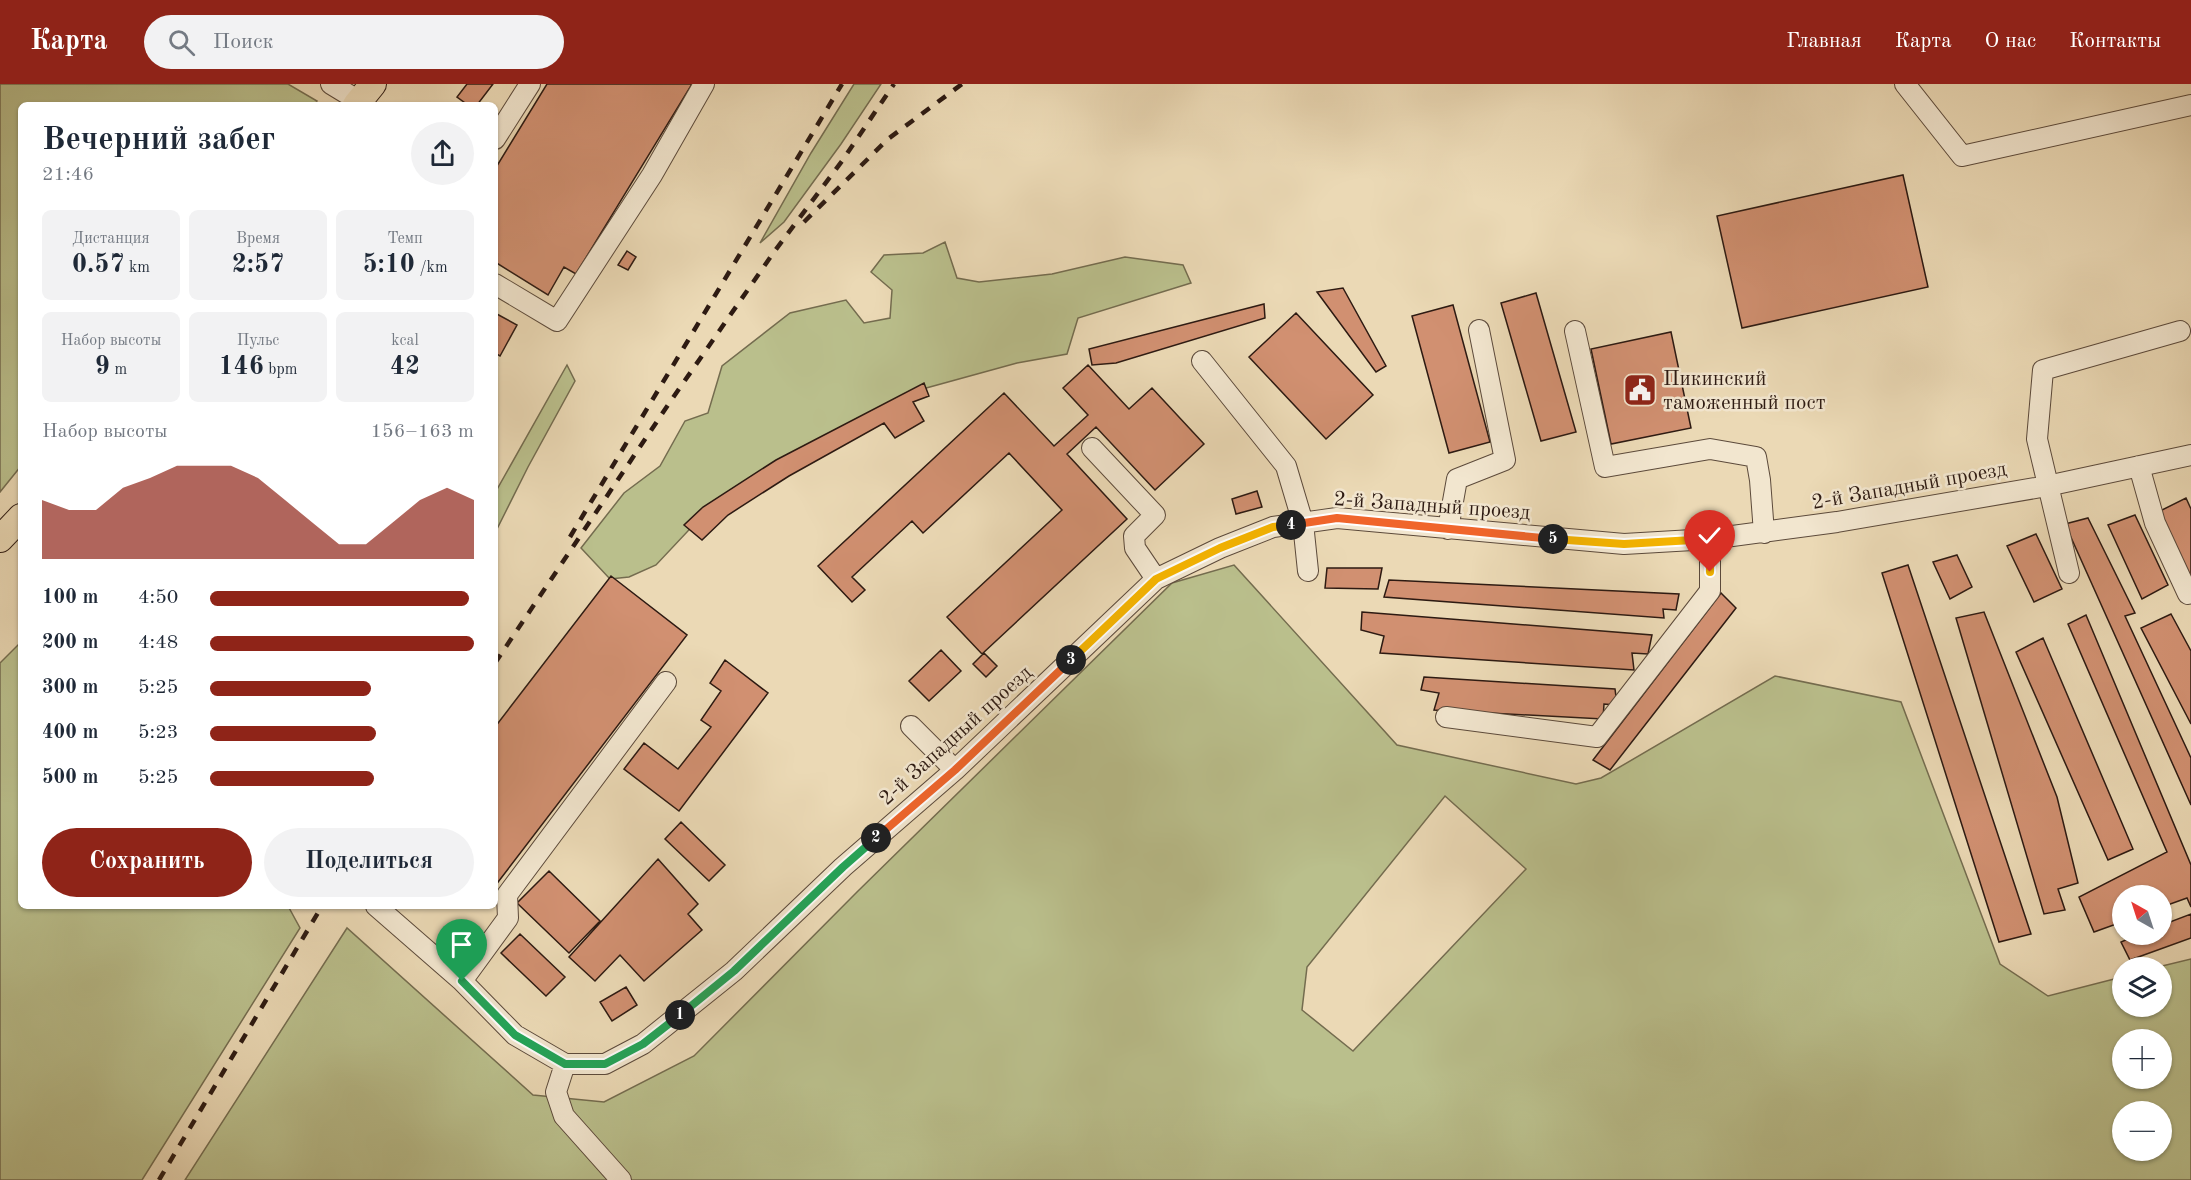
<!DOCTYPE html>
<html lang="ru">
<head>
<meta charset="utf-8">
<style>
	body { margin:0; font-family:"Old Standard TT",serif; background:#f2f2f3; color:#1f2937; height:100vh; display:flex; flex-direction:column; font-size:22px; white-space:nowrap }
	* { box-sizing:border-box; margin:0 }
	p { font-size:20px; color:#747a83 }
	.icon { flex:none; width:33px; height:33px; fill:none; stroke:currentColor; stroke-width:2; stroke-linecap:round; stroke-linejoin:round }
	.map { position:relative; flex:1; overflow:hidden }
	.side { position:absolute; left:18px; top:18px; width:480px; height:807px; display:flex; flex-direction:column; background:#fff; border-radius:9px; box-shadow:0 2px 4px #0004 }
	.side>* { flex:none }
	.needle { width:39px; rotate:321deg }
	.buttons { position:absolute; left:2112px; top:801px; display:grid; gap:12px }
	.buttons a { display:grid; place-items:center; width:60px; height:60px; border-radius:50%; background:#fff; box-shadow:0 2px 4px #0004; font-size:30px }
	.pin { position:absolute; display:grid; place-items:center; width:51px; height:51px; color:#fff; margin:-62px -26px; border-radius:50% 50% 50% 0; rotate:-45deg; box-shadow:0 0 6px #0007 }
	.pin .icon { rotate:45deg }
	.km { position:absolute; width:30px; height:30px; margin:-15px; border-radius:50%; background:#222; color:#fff; font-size:16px; line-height:30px; text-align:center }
	.round { display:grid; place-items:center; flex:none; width:63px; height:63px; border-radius:32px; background:#f2f2f3 }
	.headline { display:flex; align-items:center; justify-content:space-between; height:102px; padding:0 24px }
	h1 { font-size:33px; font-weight:700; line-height:45px }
	.stats { display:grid; grid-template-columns:repeat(3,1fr); gap:9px; height:102px; padding:6px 24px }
	.stats div { display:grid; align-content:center; border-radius:9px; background:#f2f2f3; text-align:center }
	.stats b { font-size:26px; font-weight:700 }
	.stats small { font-size:16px; font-weight:400 }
	.stats p { font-size:16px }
	.chart { height:168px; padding:12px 24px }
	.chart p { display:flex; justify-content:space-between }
	.chart svg { width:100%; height:108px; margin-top:6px; fill:#8f2418; opacity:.7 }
	.action { display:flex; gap:12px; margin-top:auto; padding:12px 24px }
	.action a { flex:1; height:69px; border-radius:36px; background:#8f2418; color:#fff; font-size:24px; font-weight:700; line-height:69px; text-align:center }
	.action a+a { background:#f2f2f3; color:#1f2937 }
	ul { padding:0 24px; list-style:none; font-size:20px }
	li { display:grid; grid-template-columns:96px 72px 1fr; align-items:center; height:45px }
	li i { height:15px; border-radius:8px; background:#8f2418 }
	header { display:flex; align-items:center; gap:36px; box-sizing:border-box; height:84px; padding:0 30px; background:#8f2418; color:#fff }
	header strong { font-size:28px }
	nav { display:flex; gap:33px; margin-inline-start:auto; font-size:21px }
	.search { width:420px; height:54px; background:#f2f2f3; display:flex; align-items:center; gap:15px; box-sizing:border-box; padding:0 21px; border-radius:33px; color:#747a83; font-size:22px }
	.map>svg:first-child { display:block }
	.green { fill:#babf8c; stroke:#746c4f; stroke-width:1.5; fill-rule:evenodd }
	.building { fill:#d19071; stroke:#2d1a12; stroke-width:1.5 }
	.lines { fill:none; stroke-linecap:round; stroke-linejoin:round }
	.minor-casing { stroke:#5c4a3b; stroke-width:22 }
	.major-casing { stroke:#2d1a12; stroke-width:28 }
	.minor { stroke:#f2e6cf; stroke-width:20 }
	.major { stroke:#ebd9b5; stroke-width:26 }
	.rail { stroke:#2d1a12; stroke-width:4.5; stroke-dasharray:10 10; stroke-linecap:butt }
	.split-1-casing { stroke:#fff; stroke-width:12 }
	.split-2-casing { stroke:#fff; stroke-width:12 }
	.split-3-casing { stroke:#fff; stroke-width:12 }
	.split-4-casing { stroke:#fff; stroke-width:12 }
	.split-5-casing { stroke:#fff; stroke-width:12 }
	.split-6-casing { stroke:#fff; stroke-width:12 }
	.split-1 { stroke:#22a559; stroke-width:8 }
	.split-2 { stroke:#22a559; stroke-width:8 }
	.split-3 { stroke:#f0652b; stroke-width:8 }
	.split-4 { stroke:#f5b400; stroke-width:8 }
	.split-5 { stroke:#f0652b; stroke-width:8 }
	.split-6 { stroke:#f5b400; stroke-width:8 }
	.labels { text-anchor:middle; stroke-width:5; stroke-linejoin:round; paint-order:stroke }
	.poi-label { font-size:21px; fill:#2d1a12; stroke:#f2e6cf; text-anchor:start }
	.street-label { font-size:21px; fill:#2d1a12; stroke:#f2e6cf }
</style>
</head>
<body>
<header>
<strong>Карта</strong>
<div class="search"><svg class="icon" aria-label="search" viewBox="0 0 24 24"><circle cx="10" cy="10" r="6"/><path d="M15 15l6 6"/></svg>Поиск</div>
<nav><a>Главная</a><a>Карта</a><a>О нас</a><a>Контакты</a></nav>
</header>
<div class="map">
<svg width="2191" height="1096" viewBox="0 0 2191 1096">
	<rect width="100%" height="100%" fill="#ebd9b5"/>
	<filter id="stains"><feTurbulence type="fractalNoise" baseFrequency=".00333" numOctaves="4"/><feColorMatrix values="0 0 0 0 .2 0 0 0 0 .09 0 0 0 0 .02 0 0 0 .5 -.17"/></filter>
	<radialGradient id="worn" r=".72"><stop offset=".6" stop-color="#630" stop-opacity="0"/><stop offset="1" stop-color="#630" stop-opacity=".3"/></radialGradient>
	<path class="green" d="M0 0H288L317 17 314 21H21V382L0 408Z
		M854 0H881L841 60 784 138 760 159 811 69Z
		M945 158 957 194 979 198 1052 190 1125 173 1183 181 1191 199 1078 234 1067 270 1017 279 919 306 702 432 656 481 629 493 610 495 581 464 624 409 660 382 685 337 708 329 722 282 790 229 846 216 864 239 890 234 892 206 871 188 884 171 923 169Z
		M567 281 575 297 528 383 495 449V409Z
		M1234 481 1397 661 1576 700 1601 694 1775 592 1901 618 2000 880 2048 912 2122 893V922H2162V884L2158 883 2191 875V1096H185L347 844 533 1011 604 1018 694 972 857 808 1172 499ZM1445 712 1526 785 1353 967 1302 926 1307 883ZM2122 956H2162V994H2122ZM2122 1028H2162V1066H2122Z
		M21 558V822H288L300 844 142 1096H0V579Z"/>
	<path class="building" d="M467 0H493L477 21H468L457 13Z
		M547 0H692L576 190 564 183 548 211 495 178V85Z
		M1903 91 1928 203 1742 244 1717 132Z
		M627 167 636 173 628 186 618 181Z
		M1343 204 1386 282 1376 288 1317 208Z
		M1536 209 1576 348 1541 357 1501 219Z
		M1264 220 1265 234 1116 279 1092 281 1089 265Z
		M1453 221 1490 358 1449 369 1412 232Z
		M495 229 517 241 500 272 495 269Z
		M1296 229 1373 311 1326 355 1249 273Z
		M1671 248 1691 344 1611 360 1591 265Z
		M1088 281 1129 325 1152 304 1204 360 1155 406 1096 343 1067 370 1127 435 982 570 947 533 1062 426 1009 369 923 449 912 437 852 493 865 506 852 518 818 482 1004 309 1054 362 1088 331 1063 304Z
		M924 299 929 312 913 318 924 337 895 354 884 339 789 392 728 431 702 456 684 441 703 423 776 376Z
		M1257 407 1262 423 1236 430 1232 415Z
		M2186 414 2191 425V494L2160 427Z
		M2135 431 2168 501 2142 515 2108 441Z
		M2088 434 2135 529 2125 532 2191 674V721L2065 440Z
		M2036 450 2062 505 2034 518 2007 462Z
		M1957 471 1972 503 1950 515 1933 478Z
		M1908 481 2031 850 1999 858 1882 489Z
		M1327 484H1382L1378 505 1325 504Z
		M611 492 687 551 495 802V643Z
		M1389 496 1679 510 1676 526 1663 525 1664 534 1384 513Z
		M1721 509 1736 524 1610 686 1593 676Z
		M1362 528 1652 551 1648 570 1632 569 1634 586 1380 569 1384 552 1361 546Z
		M1984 528 2057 713 2078 799 2058 805 2065 826 2044 830 1956 534Z
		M2171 530 2191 567V640L2141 544Z
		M2086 531 2191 781V823L2187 814 2162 823V812H2122V838L2094 848 2079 813 2167 768 2068 540Z
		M2043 554 2133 765 2108 776 2016 568Z
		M941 566 961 587 929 617 909 597Z
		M984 569 997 582 986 593 973 580Z
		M725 576 768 609 679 727 624 685 644 659 678 685 711 643 701 636 721 607 710 599Z
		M1424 593 1615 605 1617 621 1604 620 1603 635 1434 626 1439 609 1421 606Z
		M681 738 725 781 709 797 665 755Z
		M658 775 698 820 688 830 702 846 644 897 620 871 595 897 569 873Z
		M549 787 600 837 569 869 517 819Z
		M2191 830V854L2130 876 2121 858 2139 850H2162V841Z
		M520 850 565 893 546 912 501 869Z
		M626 903 637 921 612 937 600 918Z"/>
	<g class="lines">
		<g class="minor-casing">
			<path id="minor" d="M331 0 359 17
				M1905 0 1962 72 2191 21
				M495 55 530 0
				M495 200 557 237 652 91 704 0
				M1575 247 1605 383 1710 365 1756 373 1760 396 1764 449
				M1202 277 1286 382 1303 439 1308 487
				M1092 364 1155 431 1134 452 1135 464 1156 495
				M2139 382 2155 439 2188 510 2191 509
				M1448 445 1457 395 1505 376 1479 246
				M2069 489 2037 355 2043 286 2180 247
				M1446 633 1597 653 1710 507V455
				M911 642 955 686
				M376 822 462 897 515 951 565 980H605L643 960 734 887 843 783 955 686 1156 495 1220 464 1273 443 1337 434 1624 460 1710 455 1837 438 2047 402 2191 371
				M462 897 508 834 507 811 666 598
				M565 980 556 1008 564 1032 621 1096"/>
		</g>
		<g class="major-casing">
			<path id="major" d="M356 21 373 0
				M0 455 21 433"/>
		</g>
		<use href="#minor" class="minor"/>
		<use href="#major" class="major"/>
		<path class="rail" d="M804 138 888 55 962 0
			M570 453 842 0
			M495 579 670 318 774 168 842 77 894 0
			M159 1096 322 822"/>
	</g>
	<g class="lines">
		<g class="split-1-casing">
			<path id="split-1" d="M462 897 515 951 565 980H605L643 960 680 931"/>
		</g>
		<g class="split-2-casing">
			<path id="split-2" d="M680 931 734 887 843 783 876 754"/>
		</g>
		<g class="split-3-casing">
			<path id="split-3" d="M876 754 955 686 1071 576"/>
		</g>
		<g class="split-4-casing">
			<path id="split-4" d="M1071 576 1156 495 1220 464 1273 443 1291 441"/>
		</g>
		<g class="split-5-casing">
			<path id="split-5" d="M1291 441 1337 434 1553 455"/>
		</g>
		<g class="split-6-casing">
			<path id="split-6" d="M1553 455 1624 460 1710 455V488"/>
		</g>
		<use href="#split-1" class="split-1"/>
		<use href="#split-2" class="split-2"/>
		<use href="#split-3" class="split-3"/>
		<use href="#split-4" class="split-4"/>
		<use href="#split-5" class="split-5"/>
		<use href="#split-6" class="split-6"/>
	</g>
	<defs>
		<g id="civic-square" transform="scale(1.725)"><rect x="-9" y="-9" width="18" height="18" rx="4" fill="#8f2418" stroke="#f2e6cf"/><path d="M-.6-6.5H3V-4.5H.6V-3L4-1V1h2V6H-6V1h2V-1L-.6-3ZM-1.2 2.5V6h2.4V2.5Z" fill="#fff"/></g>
	</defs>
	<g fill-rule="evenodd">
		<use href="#civic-square" x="1640" y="306"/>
	</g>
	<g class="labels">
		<g class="poi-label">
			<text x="1663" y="301">Пикинский<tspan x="1663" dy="24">таможенный пост</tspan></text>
		</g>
		<g class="street-label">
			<text transform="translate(1909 401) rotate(-10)" y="7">2-й Западный проезд</text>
			<text transform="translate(1432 421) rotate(4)" y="7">2-й Западный проезд</text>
			<text transform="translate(955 651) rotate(-42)" y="7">2-й Западный проезд</text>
		</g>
	</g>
	<rect width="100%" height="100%" filter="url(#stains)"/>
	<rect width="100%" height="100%" fill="url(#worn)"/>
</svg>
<div class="buttons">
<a><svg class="needle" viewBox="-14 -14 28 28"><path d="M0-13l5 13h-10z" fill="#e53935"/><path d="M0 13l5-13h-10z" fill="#747a83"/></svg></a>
<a><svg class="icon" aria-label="layers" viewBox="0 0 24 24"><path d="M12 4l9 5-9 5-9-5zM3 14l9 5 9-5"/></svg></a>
<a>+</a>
<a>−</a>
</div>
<div class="pin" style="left:462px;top:897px;background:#1e9e55"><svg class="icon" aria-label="arrive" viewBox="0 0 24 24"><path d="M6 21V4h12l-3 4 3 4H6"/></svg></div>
<div class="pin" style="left:1710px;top:488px;background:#d93025"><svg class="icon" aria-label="check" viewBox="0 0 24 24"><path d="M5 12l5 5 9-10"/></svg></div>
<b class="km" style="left:680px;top:931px">1</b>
<b class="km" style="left:876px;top:754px">2</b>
<b class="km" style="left:1071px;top:576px">3</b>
<b class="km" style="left:1291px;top:441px">4</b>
<b class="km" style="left:1553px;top:455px">5</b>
<section class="side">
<div class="headline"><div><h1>Вечерний забег</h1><p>21:46</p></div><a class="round"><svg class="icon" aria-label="share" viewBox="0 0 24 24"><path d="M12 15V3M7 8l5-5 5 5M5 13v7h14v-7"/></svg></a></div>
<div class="stats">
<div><p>Дистанция</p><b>0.57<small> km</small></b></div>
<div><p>Время</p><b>2:57</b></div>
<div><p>Темп</p><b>5:10<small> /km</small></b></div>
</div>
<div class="stats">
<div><p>Набор высоты</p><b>9<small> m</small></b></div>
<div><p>Пульс</p><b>146<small> bpm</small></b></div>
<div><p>kcal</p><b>42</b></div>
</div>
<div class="chart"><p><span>Набор высоты</span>156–163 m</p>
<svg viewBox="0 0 160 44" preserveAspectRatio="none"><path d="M0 44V20L10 24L20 24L30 15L40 11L50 6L60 6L70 6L80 11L90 20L100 29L110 38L120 38L130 29L140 20L150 15L160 20V44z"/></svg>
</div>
<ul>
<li><b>100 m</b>4:50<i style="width:98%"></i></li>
<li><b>200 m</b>4:48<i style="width:100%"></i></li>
<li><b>300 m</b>5:25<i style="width:61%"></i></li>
<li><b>400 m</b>5:23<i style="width:63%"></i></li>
<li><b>500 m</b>5:25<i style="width:62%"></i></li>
</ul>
<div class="action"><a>Сохранить</a><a>Поделиться</a></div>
</section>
</div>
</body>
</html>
